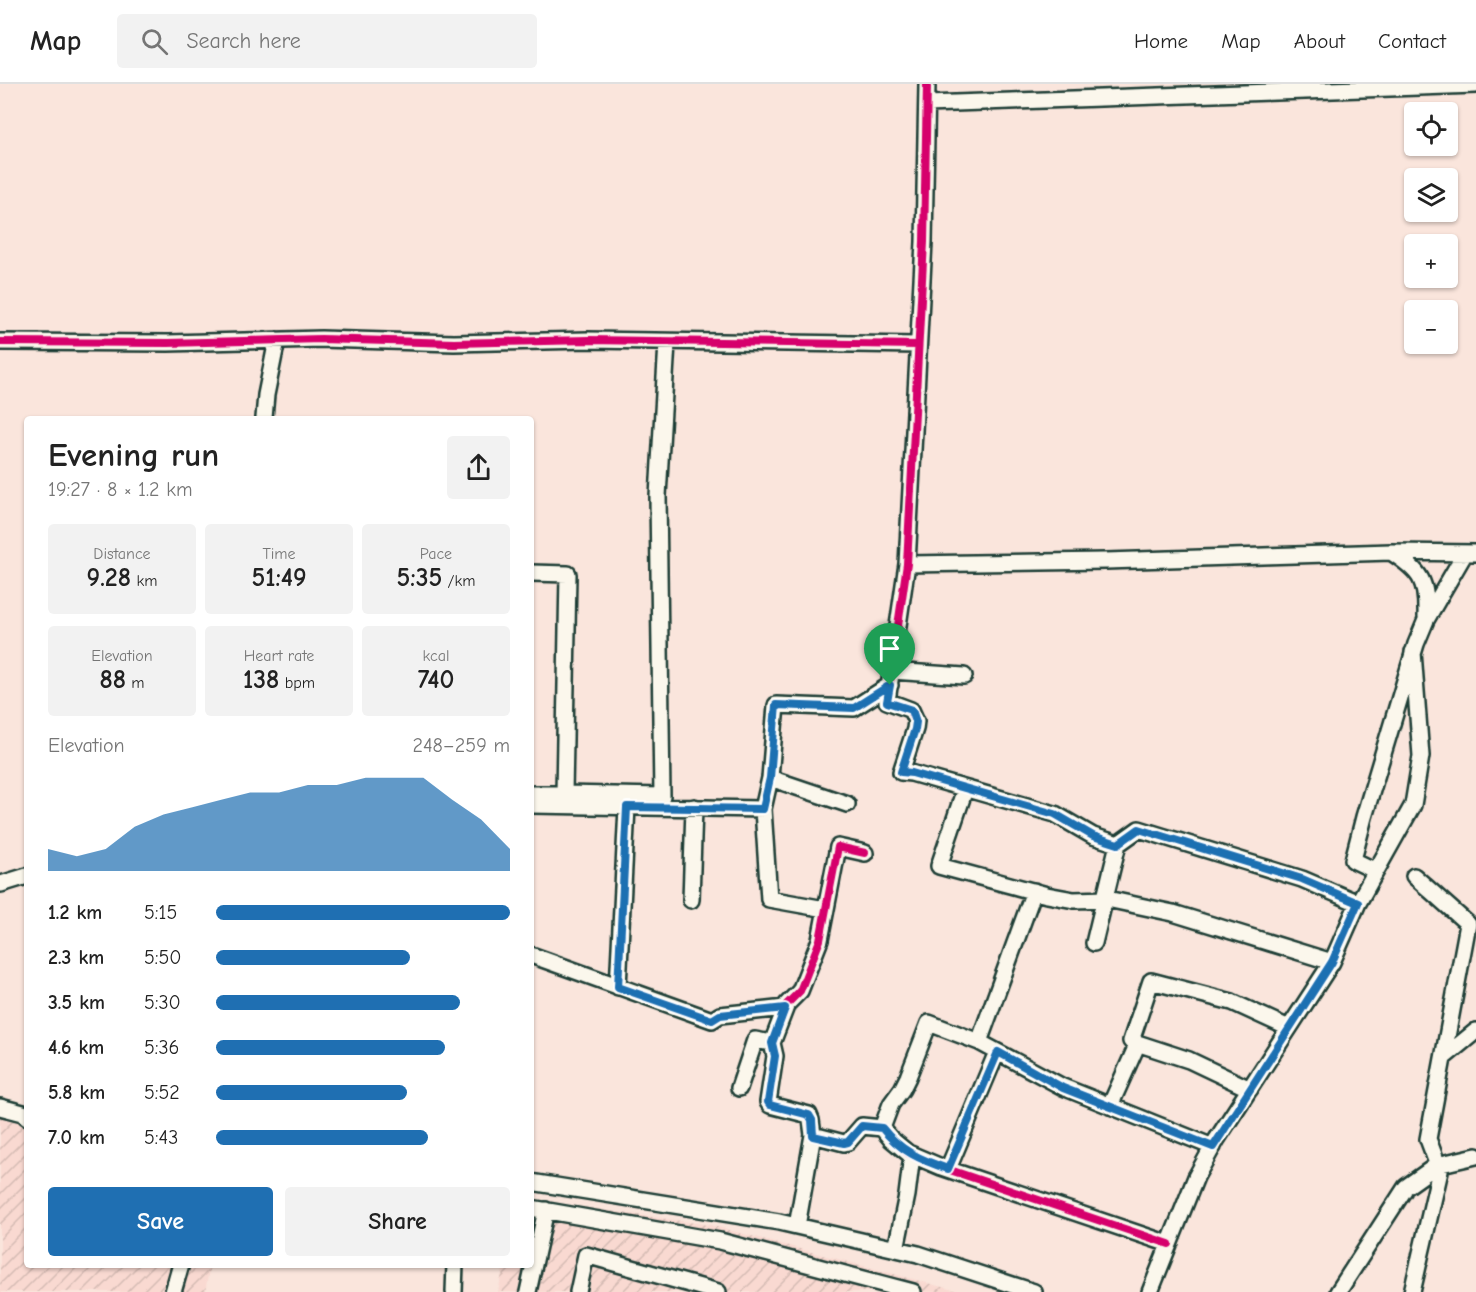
<!DOCTYPE html>
<html lang="en">
<head>
<meta charset="utf-8">
<style>
	body { margin:0; font-family:"Comic Neue",sans-serif; background:#f2f2f2; color:#222; height:100vh; display:flex; flex-direction:column; font-size:22px; white-space:nowrap }
	* { box-sizing:border-box; margin:0 }
	p { font-size:20px; color:#767676 }
	.icon { flex:none; width:33px; height:33px; fill:none; stroke:currentColor; stroke-width:2; stroke-linecap:round; stroke-linejoin:round }
	.map { position:relative; flex:1; overflow:hidden }
	.drawer { position:absolute; left:24px; top:332px; width:510px; height:852px; display:flex; flex-direction:column; background:#fff; border-radius:6px; box-shadow:0 2px 4px #0004 }
	.drawer>* { flex:none }
	.fabs { position:absolute; left:1404px; top:18px; display:grid; gap:12px }
	.fabs a { display:grid; place-items:center; width:54px; height:54px; border-radius:6px; background:#fff; box-shadow:0 2px 4px #0004; font-size:30px }
	.pin { position:absolute; display:grid; place-items:center; width:51px; height:51px; color:#fff; margin:-62px -26px; border-radius:50% 50% 50% 0; rotate:-45deg; box-shadow:0 0 6px #0007 }
	.pin .icon { rotate:45deg }
	.round { display:grid; place-items:center; flex:none; width:63px; height:63px; border-radius:6px; background:#f2f2f2 }
	.head { display:flex; align-items:center; justify-content:space-between; height:102px; padding:0 24px }
	h1 { font-size:33px; font-weight:600; line-height:45px }
	.metrics { display:grid; grid-template-columns:repeat(3,1fr); gap:9px; height:102px; padding:6px 24px }
	.metrics div { display:grid; align-content:center; border-radius:6px; background:#f2f2f2; text-align:center }
	.metrics b { font-size:26px; font-weight:600 }
	.metrics small { font-size:16px; font-weight:400 }
	.metrics p { font-size:16px }
	.chart { height:168px; padding:12px 24px }
	.chart p { display:flex; justify-content:space-between }
	.chart svg { width:100%; height:108px; margin-top:6px; fill:#1f6fb2; opacity:.7 }
	.action { display:flex; gap:12px; margin-top:auto; padding:12px 24px }
	.action a { flex:1; height:69px; border-radius:6px; background:#1f6fb2; color:#fff; font-size:24px; font-weight:600; line-height:69px; text-align:center }
	.action a+a { background:#f2f2f2; color:#222 }
	ul { padding:0 24px; list-style:none; font-size:20px }
	li { display:grid; grid-template-columns:96px 72px 1fr; align-items:center; height:45px }
	li i { height:15px; border-radius:8px; background:#1f6fb2 }
	header { display:flex; align-items:center; gap:36px; box-sizing:border-box; height:84px; padding:0 30px; background:#fff; border-bottom:2px solid #e0e0e0 }
	header strong { font-size:28px }
	nav { display:flex; gap:33px; margin-inline-start:auto; font-size:21px }
	.search { width:420px; height:54px; background:#f2f2f2; display:flex; align-items:center; gap:15px; box-sizing:border-box; padding:0 21px; border-radius:6px; color:#767676; font-size:22px }
	.map>svg:first-child { display:block }
	.industrial { fill:url(#industrial-furrows) }
	.lines { fill:none; stroke-linecap:round; stroke-linejoin:round }
	.minor-casing { stroke:#1f3d34; stroke-width:20 }
	.minor { stroke:#fbf7ec; stroke-width:15 }
	.cycleway-casing { stroke:#fbf7ec; stroke-width:11 }
	.cycleway { stroke:#d6006c; stroke-width:8 }
	.route-casing { stroke:#fff; stroke-width:12 }
	.route { stroke:#1f6fb2; stroke-width:8 }
</style>
</head>
<body>
<header>
<strong>Map</strong>
<div class="search"><svg class="icon" aria-label="search" viewBox="0 0 24 24"><circle cx="10" cy="10" r="6"/><path d="M15 15l6 6"/></svg>Search here</div>
<nav><a>Home</a><a>Map</a><a>About</a><a>Contact</a></nav>
</header>
<div class="map">
<svg width="1476" height="1208" viewBox="0 0 1476 1208">
	<defs>
		<pattern id="industrial-furrows" width="10" height="10" patternUnits="userSpaceOnUse" patternTransform="scale(1.5)"><rect width="10" height="10" fill="#f9d9d1"/><path d="M-1 1l2-2M0 10L10 0M9 11l2-2" fill="none" stroke="#d5bbb4"/></pattern>
	</defs>
	<rect width="100%" height="100%" fill="#fae5dc"/>
	<filter id="ink" filterUnits="userSpaceOnUse"><feTurbulence type="fractalNoise" baseFrequency=".0167" numOctaves="2"/><feDisplacementMap in="SourceGraphic" scale="12" xChannelSelector="R" yChannelSelector="G"/><feConvolveMatrix kernelMatrix="1 2 1 2 8 2 1 2 1" color-interpolation-filters="sRGB"/></filter>
	<g filter="url(#ink)">
		<path class="industrial" d="M0 1014 27 1021 25 1036 27 1037V1180L210 1181 205 1208H0Z
			M531 1116 710 1141 961 1208H498L504 1181 531 1180Z"/>
		<g class="lines">
			<g class="minor-casing">
				<path id="minor" d="M927 0 924 158 907 480 887 617 911 626 916 637 915 645 901 688 911 689 1055 730 1093 752 1118 760
					M927 20 1476 1
					M0 258 168 259 321 255 454 259 588 256 918 261
					M264 334 266 311 277 256
					M1391 468C1422 488 1427 497 1426 533
					M907 480 1106 477 1391 468 1476 469
					M531 489 568 490 564 710H531
					M892 587 964 592
					M770 694 847 720
					M965 705 939 782 1047 811 1074 816 1107 815 1173 829 1332 878
					M564 710 662 712 658 412 667 259
					M531 721 763 725
					M865 769 838 763 820 856 800 907 787 920 772 959 775 972 768 1018 770 1021 809 1031 811 1036 813 1051 844 1059 848 1058 862 1042 882 1044 891 1055 908 1069 941 1083 1169 1160
					M1376 787 1353 776 1364 733 1416 560 1426 536 1465 469
					M1 800 27 792
					M691 816 694 723
					M825 825 769 815 763 725 770 694 776 621 854 624 890 601
					M1094 859 1118 760 1139 745 1302 795 1358 819
					M531 871 712 936 720 931 785 924
					M618 903 627 723
					M979 958 1063 1003 1213 1063
					M1443 974 1476 947
					M739 1004 755 956 772 959
					M1250 1005 1189 976 1131 957 1151 897 1232 918 1289 944
					M1110 1022 1138 959
					M0 1023 23 1029 27 1033
					M882 1044 891 1020 902 1005 908 993 929 939 979 958 1034 807
					M948 1085 997 968
					M531 1098 779 1138 918 1170 1034 1208
					M531 1124 720 1157 913 1208
					M797 1142 813 1051
					M896 1165 907 1111 912 1071
					M173 1208 181 1180
					M454 1208 455 1180
					M528 1208 546 1126
					M578 1208 586 1171 718 1208
					M1150 1208 1196 1093 1217 1055 1332 878 1358 819 1413 721 1421 672 1413 568
					M1338 1208 1406 1103 1437 1081 1476 1072
					M1412 1208 1440 1087 1428 1055 1468 840 1414 792"/>
			</g>
			<use href="#minor" class="minor"/>
			<g class="cycleway-casing">
				<path id="cycleway" d="M927 0 924 158 907 480 887 617 911 626 916 637 915 645 901 688 911 689 1055 730 1093 752 1118 760
					M0 258 168 259 321 255 454 259 588 256 918 261
					M865 769 838 763 820 856 800 907 787 920 772 959 775 972 768 1018 770 1021 809 1031 811 1036 813 1051 844 1059 848 1058 862 1042 882 1044 891 1055 908 1069 941 1083 1169 1160"/>
			</g>
			<use href="#cycleway" class="cycleway"/>
		</g>
	</g>
	<g class="lines" filter="url(#ink)">
		<g class="route-casing">
			<path id="route" d="M890 601 887 618 912 626 916 638 915 645 901 688 912 689 1055 730 1093 752 1118 760 1139 745 1302 795 1358 819 1332 878 1213 1063 1063 1004 998 968 948 1085C921 1076 900 1067 882 1044L862 1042 848 1058 844 1059 813 1052 812 1036 809 1031 770 1021 768 1018 775 972 772 959 785 924 720 931 712 936 618 903 627 723 763 725 770 694 776 621 854 624Z"/>
		</g>
		<use href="#route" class="route"/>
	</g>
</svg>
<div class="fabs">
<a><svg class="icon" aria-label="locate" viewBox="0 0 24 24"><circle cx="12" cy="12" r="6"/><path d="M12 2v4M12 18v4M2 12h4M18 12h4"/></svg></a>
<a><svg class="icon" aria-label="layers" viewBox="0 0 24 24"><path d="M12 4l9 5-9 5-9-5zM3 14l9 5 9-5"/></svg></a>
<a>+</a>
<a>−</a>
</div>
<div class="pin" style="left:890px;top:601px;background:#1e9e55"><svg class="icon" aria-label="arrive" viewBox="0 0 24 24"><path d="M6 21V4h12l-3 4 3 4H6"/></svg></div>
<section class="drawer">
<div class="head"><div><h1>Evening run</h1><p>19:27 · 8 × 1.2 km</p></div><a class="round"><svg class="icon" aria-label="share" viewBox="0 0 24 24"><path d="M12 15V3M7 8l5-5 5 5M5 13v7h14v-7"/></svg></a></div>
<div class="metrics">
<div><p>Distance</p><b>9.28<small> km</small></b></div>
<div><p>Time</p><b>51:49</b></div>
<div><p>Pace</p><b>5:35<small> /km</small></b></div>
</div>
<div class="metrics">
<div><p>Elevation</p><b>88<small> m</small></b></div>
<div><p>Heart rate</p><b>138<small> bpm</small></b></div>
<div><p>kcal</p><b>740</b></div>
</div>
<div class="chart"><p><span>Elevation</span>248–259 m</p>
<svg viewBox="0 0 160 44" preserveAspectRatio="none"><path d="M0 44V35L10 38L20 35L30 26L40 21L50 18L60 15L70 12L80 12L90 9L100 9L110 6L120 6L130 6L140 15L150 23L160 35V44z"/></svg>
</div>
<ul>
<li><b>1.2 km</b>5:15<i style="width:100%"></i></li>
<li><b>2.3 km</b>5:50<i style="width:66%"></i></li>
<li><b>3.5 km</b>5:30<i style="width:83%"></i></li>
<li><b>4.6 km</b>5:36<i style="width:78%"></i></li>
<li><b>5.8 km</b>5:52<i style="width:65%"></i></li>
<li><b>7.0 km</b>5:43<i style="width:72%"></i></li>
</ul>
<div class="action"><a>Save</a><a>Share</a></div>
</section>
</div>
</body>
</html>
